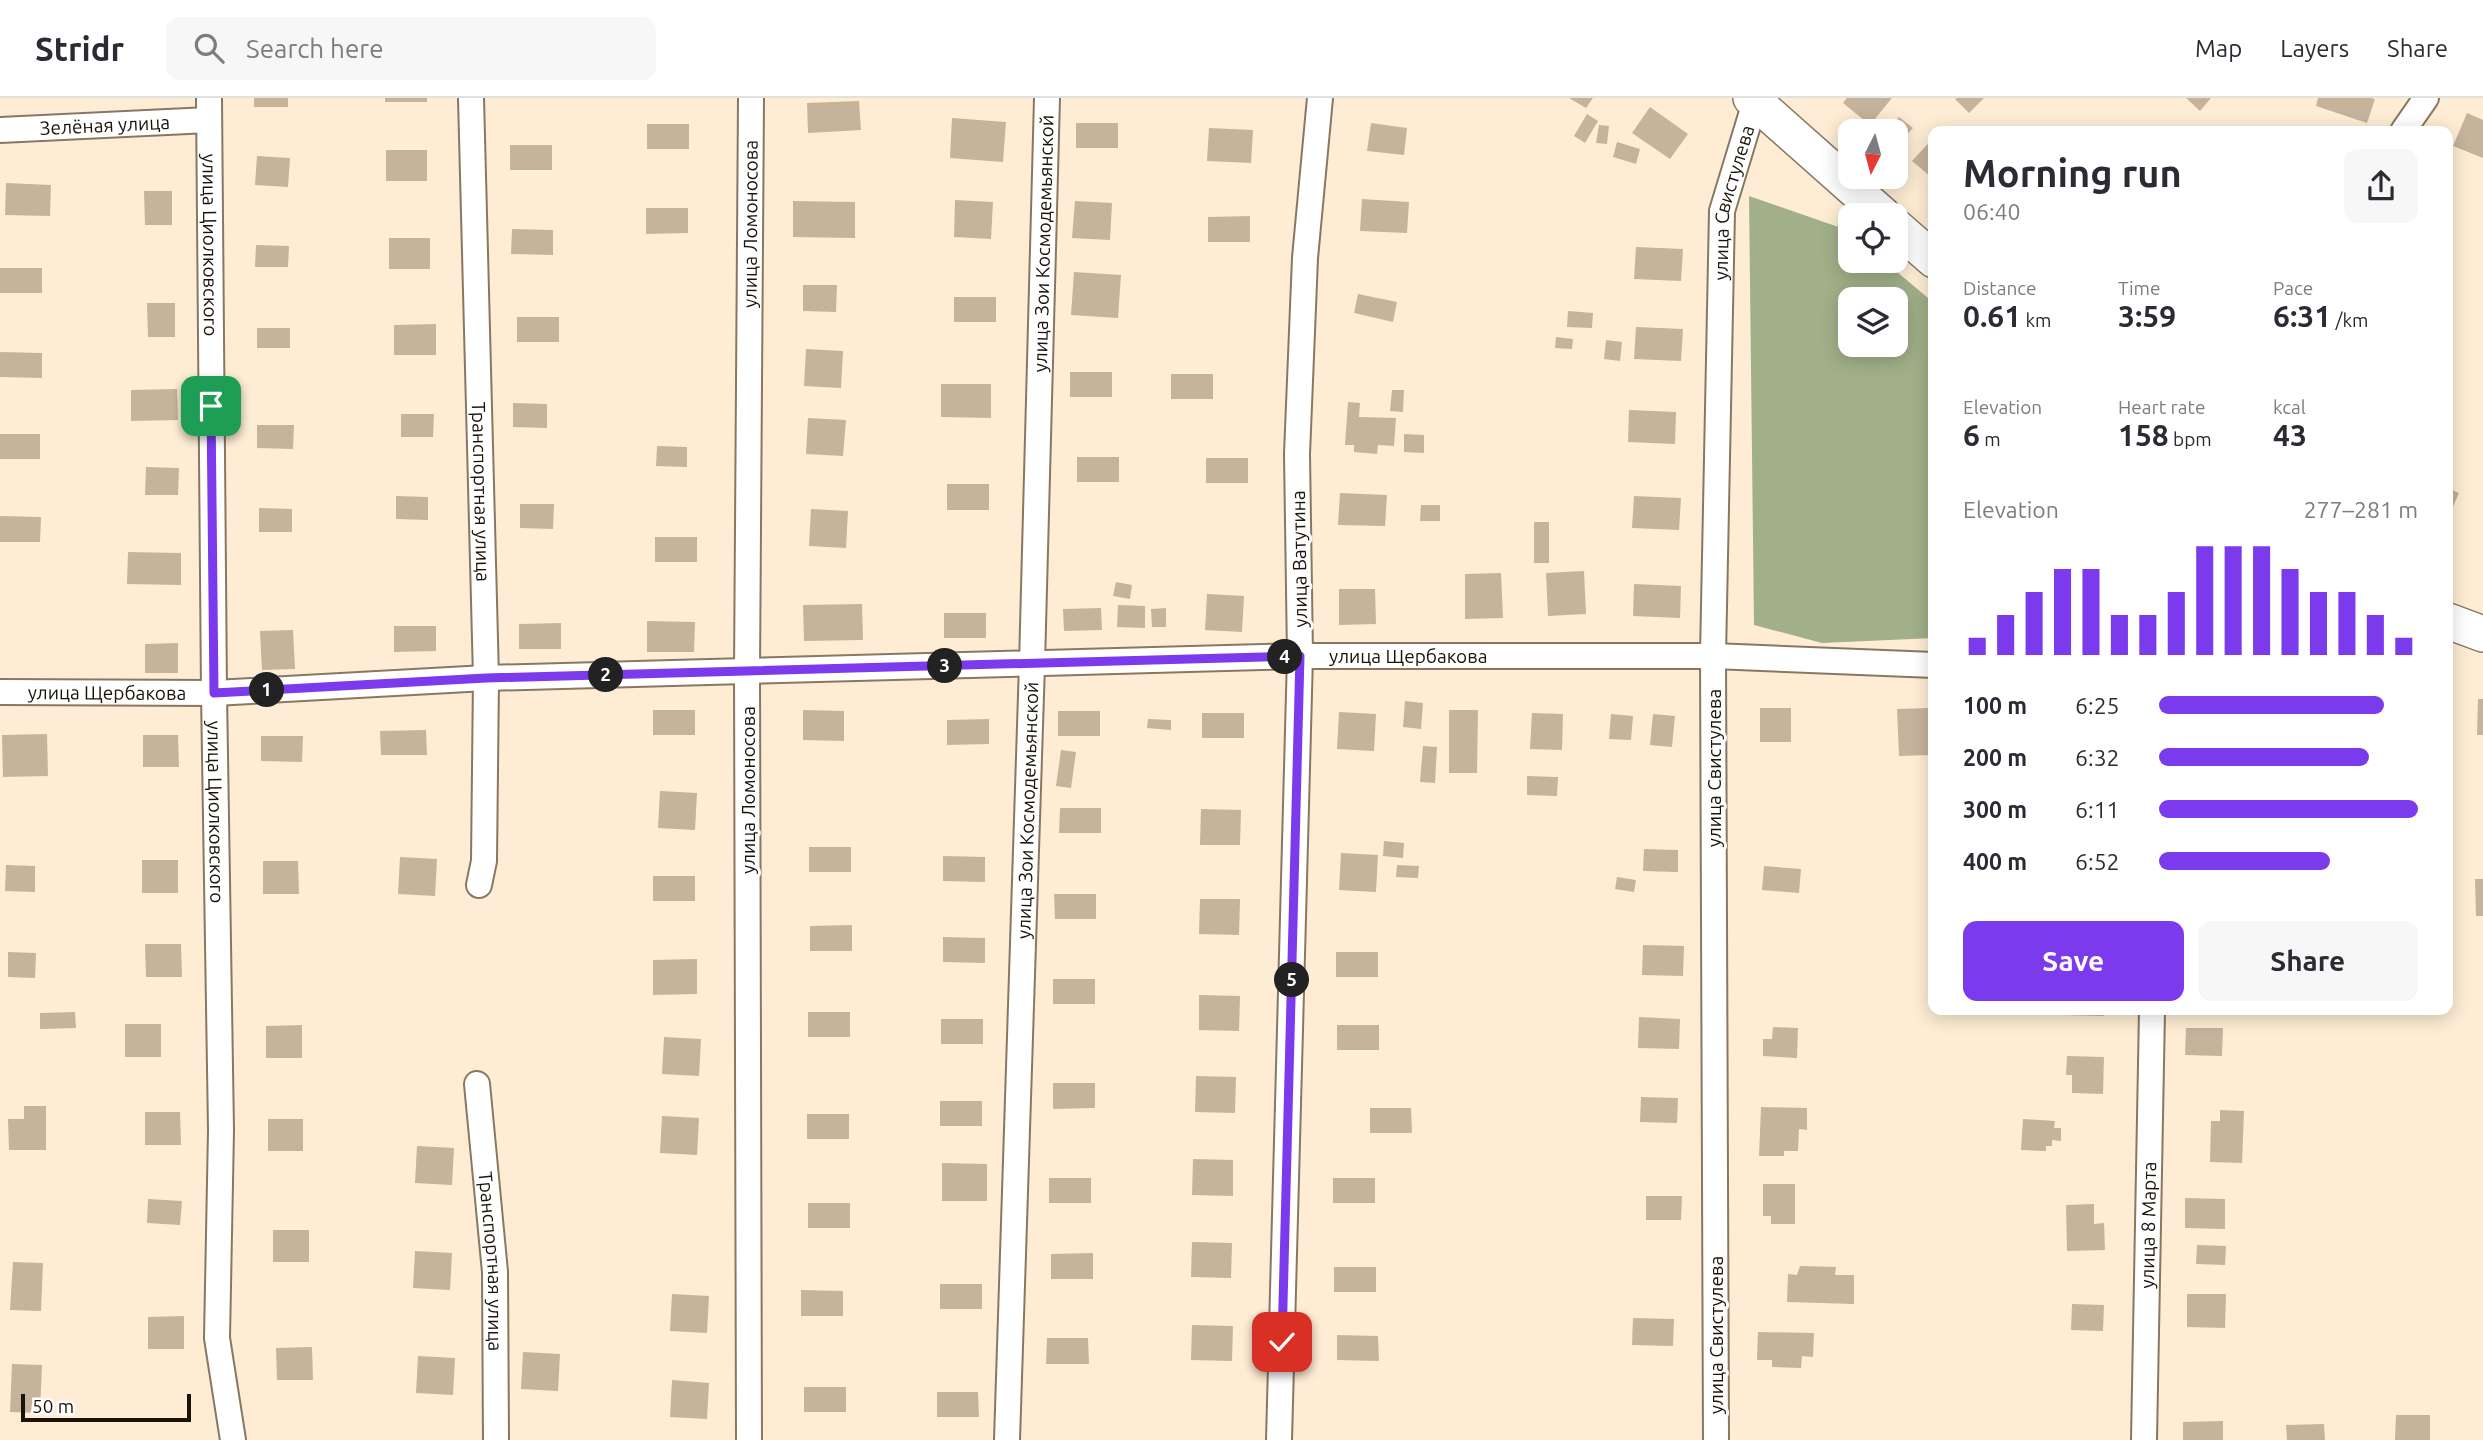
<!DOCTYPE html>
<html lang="en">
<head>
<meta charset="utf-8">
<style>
	body { margin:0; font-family:Ubuntu,sans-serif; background:#f7f7f7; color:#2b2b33; height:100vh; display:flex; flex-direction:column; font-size:26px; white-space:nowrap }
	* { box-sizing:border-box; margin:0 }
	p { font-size:23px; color:#7c7c81 }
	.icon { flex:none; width:38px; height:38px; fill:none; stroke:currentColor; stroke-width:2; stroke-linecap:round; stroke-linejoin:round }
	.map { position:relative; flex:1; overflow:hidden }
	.sheet { position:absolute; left:1928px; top:28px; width:525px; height:889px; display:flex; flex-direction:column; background:#fff; border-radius:14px; box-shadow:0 4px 18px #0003 }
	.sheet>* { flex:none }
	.needle { width:46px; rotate:186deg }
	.controls { position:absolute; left:1838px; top:21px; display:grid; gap:14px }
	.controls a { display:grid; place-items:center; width:70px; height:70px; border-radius:14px; background:#fff; box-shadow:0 4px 18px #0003; font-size:35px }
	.scale { position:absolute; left:21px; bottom:18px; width:170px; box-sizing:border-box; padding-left:7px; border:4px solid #19130a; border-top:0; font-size:19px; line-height:24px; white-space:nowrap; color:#19130a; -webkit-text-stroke:5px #fdfdfd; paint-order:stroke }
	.pin { position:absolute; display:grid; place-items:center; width:60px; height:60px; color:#fff; margin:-30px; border-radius:14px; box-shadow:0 4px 10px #0006 }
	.km { position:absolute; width:35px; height:35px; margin:-18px; border-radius:50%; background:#222; color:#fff; font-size:19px; line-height:35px; text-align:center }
	.round { display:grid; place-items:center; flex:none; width:74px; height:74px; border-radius:14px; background:#f7f7f7 }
	.headline { display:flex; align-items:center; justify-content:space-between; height:119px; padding:0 35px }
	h1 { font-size:38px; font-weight:700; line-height:52px }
	.stats { display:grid; grid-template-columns:repeat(3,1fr); gap:10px; height:119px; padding:7px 35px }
	.stats div { display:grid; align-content:center }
	.stats b { font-size:30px; font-weight:700 }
	.stats small { font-size:19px; font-weight:400 }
	.stats p { font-size:19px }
	.chart { height:196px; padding:14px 35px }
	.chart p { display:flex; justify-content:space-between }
	.chart svg { width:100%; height:126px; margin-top:7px; stroke:#7c3aed; stroke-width:6 }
	.button { display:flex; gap:14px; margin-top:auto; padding:14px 35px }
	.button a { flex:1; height:80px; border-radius:14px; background:#7c3aed; color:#fff; font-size:28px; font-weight:700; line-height:80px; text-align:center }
	.button a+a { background:#f7f7f7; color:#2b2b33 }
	ul { padding:0 35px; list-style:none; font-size:23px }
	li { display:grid; grid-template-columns:112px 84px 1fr; align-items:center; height:52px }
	li i { height:18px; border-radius:9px; background:#7c3aed }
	header { display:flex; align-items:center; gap:42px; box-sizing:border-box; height:98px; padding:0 35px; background:#fff; border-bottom:2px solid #e1e1e2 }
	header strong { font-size:33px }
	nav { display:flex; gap:38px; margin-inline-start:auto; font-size:24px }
	.search { width:490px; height:63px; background:#f7f7f7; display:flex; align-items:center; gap:18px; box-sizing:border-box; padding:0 24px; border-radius:14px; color:#7c7c81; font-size:26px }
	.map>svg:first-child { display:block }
	.forest { fill:#a1b089; fill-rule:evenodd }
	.building { fill:#c5b39c }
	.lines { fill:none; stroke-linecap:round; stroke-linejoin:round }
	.minor-casing { stroke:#887862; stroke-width:28 }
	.secondary-casing { stroke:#887862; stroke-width:38 }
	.minor { stroke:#fff; stroke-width:24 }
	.secondary { stroke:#fff; stroke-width:35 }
	.route-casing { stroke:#fff; stroke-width:14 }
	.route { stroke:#7c3aed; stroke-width:9 }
	.labels { text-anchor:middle; stroke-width:6; stroke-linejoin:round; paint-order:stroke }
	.street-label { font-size:19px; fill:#19130a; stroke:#fdfdfd }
</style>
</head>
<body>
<header>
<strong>Stridr</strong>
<div class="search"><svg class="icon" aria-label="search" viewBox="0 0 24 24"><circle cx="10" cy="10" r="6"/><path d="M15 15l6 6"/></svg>Search here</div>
<nav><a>Map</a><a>Layers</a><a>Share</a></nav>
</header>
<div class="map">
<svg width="2483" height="1342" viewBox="0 0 2483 1342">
	<rect width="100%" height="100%" fill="#feedd4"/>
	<path class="forest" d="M1749 98 1850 133V163H1884L1934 205V540L1822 545 1754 527ZM1850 201H1895V247H1850Z"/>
	<path class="building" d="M254 0H288V9H254Z
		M385 0H427V4H385Z
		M1569 0H1593L1586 10Z
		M1847 0H1892L1870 27 1843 5Z
		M1957 0H1984L1969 15 1955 1Z
		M2186 0H2211L2200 13Z
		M2318 0H2371L2375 1 2367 25 2316 8Z
		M859 3 861 32 808 35 807 5Z
		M1650 9 1688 36 1670 61 1632 35Z
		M2467 15 2483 22V60L2453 48Z
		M1587 16 1598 23 1585 45 1574 38Z
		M1899 19 1913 30 1895 50V33H1887Z
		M952 20 1006 24 1003 64 950 60Z
		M1076 25H1118V50H1076Z
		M1371 25 1407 30 1404 57 1367 53Z
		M647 26H689V51H647Z
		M1599 27 1609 28 1607 46 1596 45Z
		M1209 30 1253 32 1251 65 1207 63Z
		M1934 39V77L1931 79 1912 63Z
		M1617 44 1640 51 1636 66 1613 59Z
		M510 47H552V72H510Z
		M386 52H427V83H386Z
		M257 58 290 60 288 89 255 87Z
		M6 85 51 87 50 118 5 117Z
		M144 93H172V127H145Z
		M1362 101 1409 104 1407 135 1360 133Z
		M955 102 993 104 991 141 954 139Z
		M793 103 855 104V140L793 139Z
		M1075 103 1112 105 1110 142 1072 140Z
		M646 110H688V135L646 136Z
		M1250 118V144H1208V119Z
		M512 131 553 132V157L511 156Z
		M389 140H430V171H389Z
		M256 147 289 148 288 169H255Z
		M1636 149 1683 151 1681 183 1634 181Z
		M0 170H42V195H0Z
		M1074 174 1121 177 1118 220 1071 217Z
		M803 187H837L836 214 803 213Z
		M1358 196 1397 204 1393 224 1354 215Z
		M954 199H996V224H954Z
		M147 205H175V239H148Z
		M1568 213 1593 215 1592 230 1567 229Z
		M517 219H559V244H517Z
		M436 226V257H394V227Z
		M1636 229 1683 231 1681 263 1634 261Z
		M257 230H290V250H257Z
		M1556 239 1573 241 1572 251 1555 250Z
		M1606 242 1622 244 1620 263 1604 261Z
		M806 251 843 253 841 290 804 288Z
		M0 254 42 255V280L0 279Z
		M1070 274H1112V299H1070Z
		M1171 276H1213V301H1171Z
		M941 286H991V320L941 319Z
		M177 291 178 322 131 323V292Z
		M1392 292H1404L1403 314 1390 313Z
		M1348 304 1360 305 1359 319 1396 320 1394 348 1378 347 1377 356 1354 354V347H1345Z
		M513 305 547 306V330L513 329Z
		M1629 312 1676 314 1675 346 1628 344Z
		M401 316H434L433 339H401Z
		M808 320 846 322 843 358 806 356Z
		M257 327H294L293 351 257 350Z
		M0 336H40V361H0Z
		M1404 336 1424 337V355L1404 354Z
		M657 348 687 349V369L656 368Z
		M1077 359H1119V384H1077Z
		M1206 360H1248V385H1206Z
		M146 369 179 370 178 397H145Z
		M947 386H989V412H947Z
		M2448 390 2459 395 2448 420Z
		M1340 395 1387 397 1385 428 1338 427Z
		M396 398 428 399V422L396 421Z
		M1634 398 1681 400 1679 432 1632 430Z
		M520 406H554L553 431 520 430Z
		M1421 407H1440V423H1420Z
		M259 410 292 411V434H259Z
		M811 411 848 413 846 450 809 448Z
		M0 418 41 419 40 444H0Z
		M1534 424H1549V465H1534Z
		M655 439H697V464H655Z
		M128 454 181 455V487L127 486Z
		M1584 473 1586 516 1548 518 1546 475Z
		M1501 475 1503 520 1465 521V476Z
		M1116 484 1132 487 1130 501 1113 498Z
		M1634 486 1681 488 1680 520 1633 518Z
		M1339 491H1375L1376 526 1339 527Z
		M1207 496 1244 498 1242 534 1205 532Z
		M862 506 863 542 804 543 803 507Z
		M1118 507 1145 508V530L1117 529Z
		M1101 510 1102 532 1064 533 1063 511Z
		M1166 510V529H1152L1151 511Z
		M944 515H986V540H944Z
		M647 523 695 524 694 554H647Z
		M561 525V551H519V526Z
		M394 528H436V553L394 554Z
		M293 532 295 571 262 572 260 533Z
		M178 545V575H145V546Z
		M2478 601H2483V637H2477Z
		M1405 603 1423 605 1421 631 1403 629Z
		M1760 610H1791V644H1760Z
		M1928 610 1929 657 1899 658 1897 611Z
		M653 612H695V637H653Z
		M803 612 844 613V643L803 642Z
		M1449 612H1478L1477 675H1449Z
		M1058 613H1100V638H1058Z
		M1339 614 1376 616 1374 653 1337 651Z
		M1202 615H1244V640H1202Z
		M1532 615 1563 616 1562 652 1530 651Z
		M1611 616 1633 618 1631 642 1609 641Z
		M1653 616 1675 618 1672 649 1650 647Z
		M989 621V646L947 647V622Z
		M1148 621 1171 622V632L1147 630Z
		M426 632 427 657H381L380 633Z
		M47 636 48 678 3 679 2 637Z
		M143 637H178L179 669H143Z
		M261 638H303L302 664 261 663Z
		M1423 648 1437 649 1435 685 1420 684Z
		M1061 652 1076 654 1071 690 1056 688Z
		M1527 678 1558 679 1557 698 1527 697Z
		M660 693 697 695 695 732 658 730Z
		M1060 710H1101V735H1059Z
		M1201 711 1241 712 1240 747H1200Z
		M1384 743 1404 745 1403 760 1383 758Z
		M809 749H851V774H809Z
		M1644 751 1678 752V774L1643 773Z
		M1341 755 1378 757 1376 794 1339 792Z
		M943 758 985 759V784L943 783Z
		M400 759 437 761 435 798 398 796Z
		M142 762H178V795H142Z
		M263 763H298L299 796H263Z
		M6 767 35 768V794L5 793Z
		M1397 767 1419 768 1418 780 1396 779Z
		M1764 768 1801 771 1799 795 1762 792Z
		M653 778H695V803H653Z
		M1617 779 1636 782 1634 794 1615 791Z
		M2475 781H2483V818H2476Z
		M1054 796H1096V821H1055Z
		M1200 801H1240L1239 837 1199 836Z
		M852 827V853H810V828Z
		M943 839 985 840V865L943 864Z
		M145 846H181L182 879H146Z
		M1643 847 1684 848 1683 878 1642 877Z
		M8 854 36 855 35 880 8 879Z
		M1336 854H1378V879H1336Z
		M697 861V896L653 897V862Z
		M1053 881H1095V906H1053Z
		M1199 897 1240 898 1239 933 1199 932Z
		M2062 912H2104V918L2062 917Z
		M75 914 76 930 40 931V915Z
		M808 914H850V939H808Z
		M1639 919 1680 921 1679 951 1638 950Z
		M941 921H983V946H941Z
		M125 926H161V959H125Z
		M302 927V960H266V928Z
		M1337 927H1379V952H1337Z
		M1773 929 1798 930 1797 960 1763 958V941H1772Z
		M2186 930H2223L2222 958 2185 957Z
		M664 939 701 941 699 978 662 976Z
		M2067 958 2104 959 2103 996 2072 995V977H2066Z
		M1196 978 1236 979 1235 1015 1195 1014Z
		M1053 985H1095V1010L1053 1011Z
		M1641 999 1678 1000 1677 1025 1640 1024Z
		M940 1003H982V1028H940Z
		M24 1008H46V1052H9L8 1021H24Z
		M1761 1009 1807 1010V1032L1799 1031 1798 1053H1784V1058H1759Z
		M1370 1010H1411L1412 1035H1370Z
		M2220 1012 2244 1013 2242 1065 2210 1064 2211 1023H2220Z
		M145 1014H180L181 1047H145Z
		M807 1016H849V1041H807Z
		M662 1018 699 1020 697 1057 660 1055Z
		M268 1021H303V1053H268Z
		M2023 1021 2055 1023 2054 1030H2061V1043L2052 1042V1048H2046V1053L2021 1052Z
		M417 1048 454 1050 452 1087 415 1085Z
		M1193 1061 1233 1062V1098L1192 1097Z
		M942 1065 987 1066V1103H942Z
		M1049 1080H1091V1105H1049Z
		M1333 1080H1375V1105H1333Z
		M1763 1086H1795V1126H1771V1118H1763Z
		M1646 1098H1682L1681 1122H1646Z
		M2185 1100 2225 1101V1131L2185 1130Z
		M148 1101 182 1103 180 1127 147 1125Z
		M808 1105H850V1130H808Z
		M2094 1106V1126L2104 1125 2105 1152 2067 1153 2066 1107Z
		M273 1132H309V1164H273Z
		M1192 1144 1232 1145 1231 1180 1191 1179Z
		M2197 1147 2226 1148 2225 1167 2196 1166Z
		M415 1153 452 1155 450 1192 413 1190Z
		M1093 1155V1181H1051V1156Z
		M13 1164 43 1165 41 1213 10 1212Z
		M1800 1168 1836 1169 1835 1177H1854V1206L1787 1204 1788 1176 1797 1177Z
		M1334 1169H1376V1194H1334Z
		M940 1186H982V1211H940Z
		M801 1192 843 1193V1218H801Z
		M672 1196 709 1198 707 1235 670 1233Z
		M2187 1196H2226L2225 1230 2187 1229Z
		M2072 1206 2104 1207 2103 1233 2071 1232Z
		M184 1218V1251H148V1219Z
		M1633 1220 1674 1221 1673 1248 1632 1247Z
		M1192 1227 1233 1228 1232 1263 1191 1262Z
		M1758 1234 1814 1235 1813 1259 1802 1258 1801 1270 1772 1269V1262H1757Z
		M1337 1237 1378 1238 1379 1263 1337 1262Z
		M1047 1240H1088L1089 1266H1046Z
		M312 1249 313 1282H277L276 1250Z
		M523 1254 560 1256 558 1293 521 1291Z
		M418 1258 455 1260 453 1297 416 1295Z
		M12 1266 42 1267 40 1315 10 1314Z
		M672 1282 709 1285 707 1321 670 1319Z
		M804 1289H846V1314H804Z
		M937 1294H978L979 1319H937Z
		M2396 1317H2430V1342H2395Z
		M2223 1323V1342H2183V1324Z
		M2324 1326 2325 1342H2287L2286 1327Z"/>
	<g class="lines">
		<g class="minor-casing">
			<g id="minor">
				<path id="s1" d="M209 0 214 595 221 1032 217 1240 233 1342"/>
				<path id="s2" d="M471 0 486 580 484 763 479 787"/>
				<path id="s3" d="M0 32 209 22"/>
				<path d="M2403 33 2426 0"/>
				<path id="s4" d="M0 594 214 595 486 580 1300 558H1713L1934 567"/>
				<path id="s5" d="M477 986 495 1174 496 1342"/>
				<path id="s6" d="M749 1342 747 573 751 0"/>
				<path id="s7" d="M1007 1342 1032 566 1047 0"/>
				<path d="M1279 1342 1300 558 1297 356 1305 160 1320 0"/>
				<path id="s8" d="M1716 1342 1713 558 1722 113 1755 4"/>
				<path id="s9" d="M2144 1342 2152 912"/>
			</g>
		</g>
		<g class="secondary-casing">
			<path id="secondary" d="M1751 0 1883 117
				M1895 128 1934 162
				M2448 523 2483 536"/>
		</g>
		<use href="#minor" class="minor"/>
		<use href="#secondary" class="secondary"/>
	</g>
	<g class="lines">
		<g class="route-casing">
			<path id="route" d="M211 308 214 595 486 580 1300 558 1282 1244"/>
		</g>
		<use href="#route" class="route"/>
	</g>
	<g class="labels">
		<g class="street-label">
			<text dy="7" stroke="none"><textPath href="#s3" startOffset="105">Зелёная улица</textPath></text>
			<text dy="7" stroke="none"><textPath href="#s8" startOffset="1239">улица Свистулева</textPath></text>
			<text dy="7" stroke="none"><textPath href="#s6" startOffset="1216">улица Ломоносова</textPath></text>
			<text dy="7" stroke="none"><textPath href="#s7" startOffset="1197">улица Зои Космодемьянской</textPath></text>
			<text dy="7" stroke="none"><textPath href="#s1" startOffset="147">улица Циолковского</textPath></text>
			<text dy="7" stroke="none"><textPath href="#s2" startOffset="394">Транспортная улица</textPath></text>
			<text transform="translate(1299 461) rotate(-91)" y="7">улица Ватутина</text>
			<text dy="7" stroke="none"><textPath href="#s4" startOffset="1409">улица Щербакова</textPath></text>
			<text dy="7" stroke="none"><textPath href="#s4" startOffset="107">улица Щербакова</textPath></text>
			<text transform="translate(1714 670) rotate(-90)" y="7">улица Свистулева</text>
			<text transform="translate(748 692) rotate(-90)" y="7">улица Ломоносова</text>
			<text dy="7" stroke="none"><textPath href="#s7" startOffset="630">улица Зои Космодемьянской</textPath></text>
			<text dy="7" stroke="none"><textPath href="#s1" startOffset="714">улица Циолковского</textPath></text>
			<text dy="7" stroke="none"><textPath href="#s9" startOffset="215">улица 8 Марта</textPath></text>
			<text dy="7" stroke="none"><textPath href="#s5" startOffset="178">Транспортная улица</textPath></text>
			<text transform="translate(1716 1237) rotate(-90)" y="7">улица Свистулева</text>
		</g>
	</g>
</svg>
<div class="controls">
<a><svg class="needle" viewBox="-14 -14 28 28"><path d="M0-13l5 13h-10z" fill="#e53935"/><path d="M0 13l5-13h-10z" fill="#7c7c81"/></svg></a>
<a><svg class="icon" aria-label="locate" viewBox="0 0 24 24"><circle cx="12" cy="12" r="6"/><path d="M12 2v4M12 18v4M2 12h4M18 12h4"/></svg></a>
<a><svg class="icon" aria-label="layers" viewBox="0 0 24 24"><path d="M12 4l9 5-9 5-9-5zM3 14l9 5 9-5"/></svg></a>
</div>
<div class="scale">50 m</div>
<div class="pin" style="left:211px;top:308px;background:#1e9e55"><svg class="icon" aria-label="arrive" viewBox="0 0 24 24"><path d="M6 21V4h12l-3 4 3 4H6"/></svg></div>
<div class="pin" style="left:1282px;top:1244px;background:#d93025"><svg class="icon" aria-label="check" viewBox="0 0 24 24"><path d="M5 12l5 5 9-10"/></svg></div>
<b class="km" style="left:267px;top:592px">1</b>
<b class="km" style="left:606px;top:577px">2</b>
<b class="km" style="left:945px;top:568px">3</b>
<b class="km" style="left:1285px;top:559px">4</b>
<b class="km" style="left:1292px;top:882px">5</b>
<section class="sheet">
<div class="headline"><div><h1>Morning run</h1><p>06:40</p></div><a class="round"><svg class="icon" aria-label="share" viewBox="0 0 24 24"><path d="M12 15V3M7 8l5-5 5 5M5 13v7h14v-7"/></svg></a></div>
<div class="stats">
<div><p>Distance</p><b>0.61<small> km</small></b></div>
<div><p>Time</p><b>3:59</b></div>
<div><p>Pace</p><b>6:31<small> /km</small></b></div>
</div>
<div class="stats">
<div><p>Elevation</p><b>6<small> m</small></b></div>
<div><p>Heart rate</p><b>158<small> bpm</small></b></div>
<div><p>kcal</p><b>43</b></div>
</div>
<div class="chart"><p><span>Elevation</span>277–281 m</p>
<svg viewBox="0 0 160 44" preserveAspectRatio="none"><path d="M5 44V38M15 44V30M25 44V22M35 44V14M45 44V14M55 44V30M65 44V30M75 44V22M85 44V6M95 44V6M105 44V6M115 44V14M125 44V22M135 44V22M145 44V30M155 44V38"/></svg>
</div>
<ul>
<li><b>100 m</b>6:25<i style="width:87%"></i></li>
<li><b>200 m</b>6:32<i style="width:81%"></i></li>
<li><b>300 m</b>6:11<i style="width:100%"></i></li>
<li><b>400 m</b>6:52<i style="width:66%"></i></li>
</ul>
<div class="button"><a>Save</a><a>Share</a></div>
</section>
</div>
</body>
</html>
